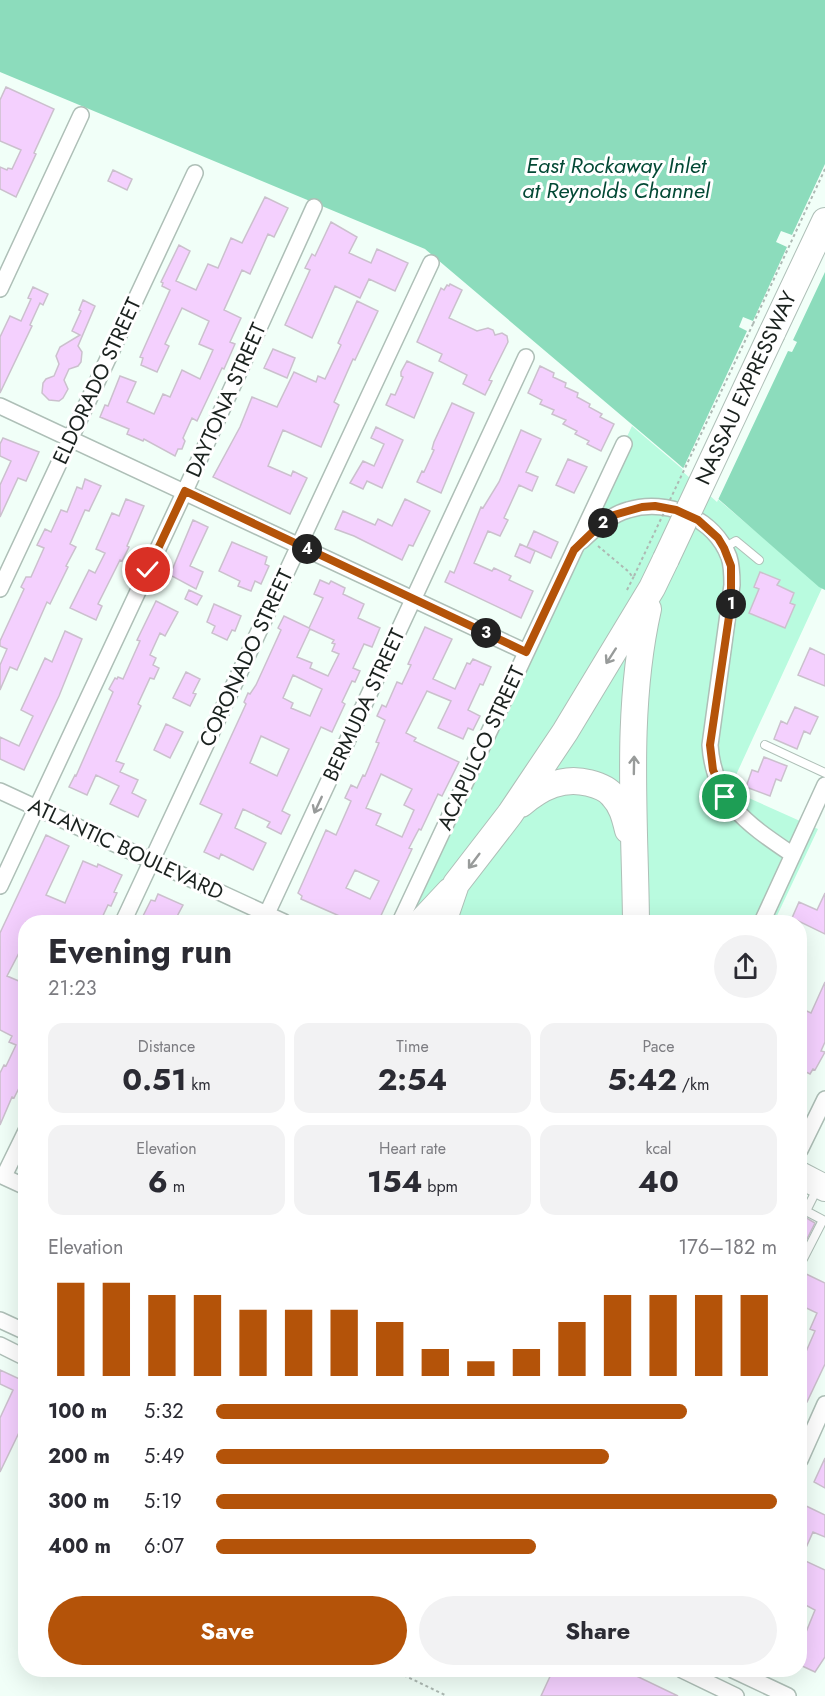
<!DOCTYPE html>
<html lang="en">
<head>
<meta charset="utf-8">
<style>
	body { margin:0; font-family:Jost,sans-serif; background:#f2f2f3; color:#2b2b33; height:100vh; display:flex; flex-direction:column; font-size:22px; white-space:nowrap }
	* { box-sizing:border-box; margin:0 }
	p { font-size:20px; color:#7c7c81 }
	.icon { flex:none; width:33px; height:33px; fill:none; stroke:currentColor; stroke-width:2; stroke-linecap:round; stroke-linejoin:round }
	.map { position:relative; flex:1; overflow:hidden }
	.sheet { position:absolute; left:18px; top:915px; width:789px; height:762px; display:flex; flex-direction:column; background:#fff; border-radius:24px; box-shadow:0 6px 24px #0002 }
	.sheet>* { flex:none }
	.pin { position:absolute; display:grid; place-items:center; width:51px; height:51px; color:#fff; margin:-26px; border:3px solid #fff; border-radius:50%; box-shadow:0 2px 6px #0007 }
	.km { position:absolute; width:30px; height:30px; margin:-15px; border-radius:50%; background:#222; color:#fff; font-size:16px; line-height:30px; text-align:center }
	.round { display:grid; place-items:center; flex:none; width:63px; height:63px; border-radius:32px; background:#f2f2f3 }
	.headline { display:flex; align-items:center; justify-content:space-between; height:102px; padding:0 30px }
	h1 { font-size:33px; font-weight:700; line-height:45px }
	.metrics { display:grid; grid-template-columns:repeat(3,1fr); gap:9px; height:102px; padding:6px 30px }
	.metrics div { display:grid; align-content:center; border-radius:15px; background:#f2f2f3; text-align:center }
	.metrics b { font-size:30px; font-weight:700 }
	.metrics small { font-size:16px; font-weight:400 }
	.metrics p { font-size:16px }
	.chart { height:168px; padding:12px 30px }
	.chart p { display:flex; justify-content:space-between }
	.chart svg { width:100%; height:108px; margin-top:6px; stroke:#b45309; stroke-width:6 }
	.cta { display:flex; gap:12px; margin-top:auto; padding:12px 30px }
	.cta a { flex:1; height:69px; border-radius:36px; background:#b45309; color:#fff; font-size:24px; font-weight:700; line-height:69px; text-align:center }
	.cta a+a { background:#f2f2f3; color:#2b2b33 }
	ul { padding:0 30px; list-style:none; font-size:20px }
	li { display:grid; grid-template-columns:96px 72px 1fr; align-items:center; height:45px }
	li i { height:15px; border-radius:8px; background:#b45309 }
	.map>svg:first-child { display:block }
	.green { fill:#b9fbdf }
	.water { fill:#8cdcbc }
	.pier { fill:#f1fff8 }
	.building { fill:#f4d0fe; stroke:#cbc0cd; stroke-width:1.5; fill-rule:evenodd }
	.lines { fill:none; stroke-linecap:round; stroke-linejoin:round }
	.service-casing { stroke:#aebfb7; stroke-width:10 }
	.minor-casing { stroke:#aebfb7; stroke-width:18 }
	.trunk-casing { stroke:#aebfb7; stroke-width:28 }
	.path { stroke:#adb9b3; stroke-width:2; stroke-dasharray:3 3; stroke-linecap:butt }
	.service { stroke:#fff; stroke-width:8 }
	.minor { stroke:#fff; stroke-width:15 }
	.trunk { stroke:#fff; stroke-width:26 }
	.trunk-bridge-casing { stroke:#aebfb7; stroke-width:28; stroke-linecap:butt }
	.path-bridge { stroke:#adb9b3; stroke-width:2; stroke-dasharray:3 3; stroke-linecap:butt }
	.trunk-bridge { stroke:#fff; stroke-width:26 }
	.oneway { stroke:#989b9a }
	.route-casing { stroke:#fff; stroke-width:12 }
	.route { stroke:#b45309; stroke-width:8 }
	.labels { text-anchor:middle; stroke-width:6; stroke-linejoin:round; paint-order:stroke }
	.street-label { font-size:21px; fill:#1a211e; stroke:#fff }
	.water-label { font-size:22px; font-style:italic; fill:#034935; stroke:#fff }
</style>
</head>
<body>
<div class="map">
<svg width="825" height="1696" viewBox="0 0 825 1696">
	<rect width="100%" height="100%" fill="#f1fff8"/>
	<path class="green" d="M632 426 822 588 736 775V785L742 795 818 829 774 922H400Z"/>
	<path class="water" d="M0 0H825V590L819 587 675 461 425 249 0 72Z"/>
	<path class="pier" d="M825 164V272L793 340 797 342 792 352 788 351 717 502 682 471 747 331 739 327 743 317 753 321 787 247 776 242 781 231 792 235Z"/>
	<path class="building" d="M6 87 54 109 34 153 36 154 16 197 0 189V167L7 170 8 168 12 169 21 150 0 141V100Z
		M113 170 132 179 127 190 108 181Z
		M265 197 288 208 274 237 268 234 250 274 242 270 224 310 241 318 230 342 235 344 224 369 222 368 197 421 192 418 183 438 185 441 182 449H178L175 456 144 439 143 441 127 434 129 429 100 417 105 405 108 406 120 376 136 382 127 402 154 414 163 394 170 397 182 370 200 379 213 350 199 344 209 321 182 308 165 344 169 346 157 372 141 365 143 358 140 357 170 290 162 286 163 283 161 282 179 245 190 251 176 281 196 290 208 264 218 268 231 238 242 243Z
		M331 222 357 237 349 253 371 263 377 249 408 263 395 291 369 279 360 298 335 286 312 338 285 325 310 270 305 268 312 254 315 256Z
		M450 284 462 290 449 318 477 331 488 328 493 330 495 335 502 333 507 336 508 342 489 380 492 381 485 395 463 384 467 375 439 361 442 354 417 342 441 288 444 290 447 285 449 286Z
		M33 287 48 294 43 305 40 303 30 325 32 326 0 393V337L10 316 21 321 31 299 28 298Z
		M83 300 95 306 78 346 82 352 81 362 78 366 69 369 64 380 68 389 63 398 59 401 49 400 42 393 43 383 46 379 54 376 59 364 56 356 60 347 80 335 72 331 81 311 79 310Z
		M357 301 378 311 355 360 353 359 334 402 339 405 321 447 283 430 268 466 291 476 293 471 307 478 290 514 213 477 240 427 252 397 277 407 294 372 316 382 318 376 325 379 341 345 338 343Z
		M273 349 295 358 287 378 264 368Z
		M407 361 433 373 414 418 386 405 391 394 395 395 403 377 401 376V372Z
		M540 366 554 373 553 377 566 383 565 387 578 393 577 397 590 404 589 407 602 414 600 417 614 424 601 451 587 444 589 441 575 434 577 431 563 424 566 420 552 414 554 410 540 404 542 400 528 393Z
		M452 403 474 413 441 493 417 482 422 471 424 472 434 450 432 449 434 442Z
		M376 427 403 440 382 488 367 481 363 489 350 483 363 461 374 466 384 444 371 438Z
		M521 430 541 439 526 472 538 477 532 491 519 485 504 518 508 520 500 536 488 531 474 563 492 571 494 568 511 576 509 580 533 591 521 618 445 582 450 571 454 573 481 507 483 508 499 482Z
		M3 438 39 452 26 481 18 478 0 517V485L11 461 0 456V444Z
		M568 459 587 467 574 493 556 485Z
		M85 479 101 486 89 511 85 510 70 544 76 547 66 566 68 567 50 604 47 602 17 670 10 667 0 690V665L7 649 0 646V641L24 589 21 587 26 577H31L44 548 37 545 45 529 51 532 61 510 67 512 77 487 82 489Z
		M126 499 144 506 127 546 129 547 122 561 120 560 98 604 102 606 96 620 70 608 89 570 95 573 105 553 96 549 112 513 119 516Z
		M405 499 430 511 413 546 409 545 402 560 354 536 335 529 343 511 375 525 378 519 392 526Z
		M193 520 208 527 190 566 203 572 196 589 170 575Z
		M534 531 558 542 551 558 527 547Z
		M232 542 267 557 265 564 269 566 261 584 255 581 251 591 238 586 240 581 219 571Z
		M520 544 535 551 530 563 515 556Z
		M760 572 780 580 777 585 794 593 790 603 795 605 785 628 749 613 759 589 754 587Z
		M320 580 329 584 331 581 345 588 343 594 364 604 358 618 380 628 372 647 364 644 353 668 360 671 355 682 352 681 342 702 345 704 332 732 321 727 282 811 290 815 281 834 267 827 270 822 243 809 235 828 266 843 253 870 221 854 219 859 204 852 222 814 200 804 246 704 244 702 248 693 250 694 256 685 281 630 278 628 284 616 309 628 323 598 314 594ZM310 629 334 640 332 643 335 644 332 651 339 654 328 676 310 668 312 663 297 657ZM293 675 322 689 310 716 291 708 293 703 283 698ZM261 736 289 749 277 776 250 763Z
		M189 590 202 596 197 605 185 599Z
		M156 601 178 612 165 636 160 633 150 655 156 658 153 665 159 668 154 679 150 678 138 704 141 706 116 761 124 764 120 772 138 780 132 793 146 800 138 817 110 804 119 786 96 775 87 795 69 787 75 775 76 776 113 692 109 689 115 678 117 679 118 677 123 679 140 641 137 640Z
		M214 604 241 616 235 631 232 630 227 640 212 633 215 626 207 622Z
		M425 627 452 639 433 679 455 689 467 663 470 664 473 659 491 667 483 685 480 684 468 710 480 716 473 730 468 728 463 739 438 728 451 701 427 691 406 733 416 738 414 741 459 762 442 796 438 794 421 830 419 829 409 848 412 849 378 922H353L301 899 302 896 298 893 326 830 336 835 351 801 345 798 351 785 357 788 363 775 365 776 379 743 376 742 385 720 377 716 382 705 386 707 397 682 402 684 411 665 408 664ZM381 774 412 789 404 805 414 810 402 837 376 825 381 814 366 808ZM355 870 379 881 370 899 346 888Z
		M65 631 82 639 59 696 24 770 0 759V737L19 746 33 716 21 710 45 658 52 662Z
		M810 648 825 655V686L798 675Z
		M186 672 200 679 193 693 196 694 190 706 173 698Z
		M795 707 818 717 810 734 804 731 797 749 774 739 781 721 787 724Z
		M166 724 183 732 170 758 154 750Z
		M764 757 787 766 781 781 776 779 770 796 746 787 752 770 758 772Z
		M46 835 69 846 46 895 65 903 83 861 97 867 98 864 122 875 114 892 117 893 111 906 108 905 100 922H26V946L22 954 19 953 7 976 26 984V1074L14 1098 12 1097 0 1125V1073L4 1065 6 1066 16 1045 9 1042 12 1036 0 1030V933Z
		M825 893V934L792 918 799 902 817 910Z
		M158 894 183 905 174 922H140L151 900 155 901Z
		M825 982V1042L821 1051 825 1052 815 1070 813 1069 810 1074 800 1069V1046L806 1025 800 1022V1008L811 1013Z
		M800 1214 815 1223 800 1253Z
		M800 1271 825 1283V1364L807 1402 800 1398V1352L805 1354 815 1331 810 1329 817 1313 800 1305Z
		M0 1370 26 1382V1418L0 1472V1418L13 1390 0 1384Z
		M825 1458V1488L814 1482Z
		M802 1504 825 1515V1537L813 1532 801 1559 825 1570V1657L815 1672 800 1665V1647L815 1610 800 1602V1509Z
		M553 1670H624L678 1696H541Z"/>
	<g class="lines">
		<g class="service-casing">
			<path id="service" d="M724 548 736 541 759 560
				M765 745 825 773
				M803 1259 823 1220 806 1211 817 1189"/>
		</g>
		<g class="minor-casing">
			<path id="minor" d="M0 289 81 115
				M0 406 526 652
				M582 541C595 528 610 515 628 510 667 498 714 518 729 557 732 566 732 576 732 585L710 745C714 803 749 825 793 855
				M0 589 195 173
				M0 791 284 922
				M0 886 185 491 314 207
				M123 922 431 263
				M263 922 526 357
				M400 922 624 444
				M762 922 825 785
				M800 1150 825 1099
				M0 1175 26 1187
				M4 1176 26 1131
				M0 1320 26 1332
				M0 1345 26 1358
				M800 1460 825 1404
				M682 1670 736 1696
				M733 1670 788 1696"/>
		</g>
		<g class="trunk-casing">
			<path id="trunk" d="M772 333 825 221
				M521 804C541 787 563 776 589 783 597 785 608 789 613 796 622 805 625 818 628 830
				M421 922 450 891
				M443 922 456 884 510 814 565 732 652 588 666 559
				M636 922C635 819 625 711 648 609
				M800 1175 825 1188"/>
		</g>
		<path class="path" d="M753 324 825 169
			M598 546 629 572 633 578
			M627 590 634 576
			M393 1670 447 1696"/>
		<use href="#service" class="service"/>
		<use href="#minor" class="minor"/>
		<use href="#trunk" class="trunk"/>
		<g class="trunk-bridge-casing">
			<path id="trunk-bridge" d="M666 559 772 333"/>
		</g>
		<path class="path-bridge" d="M634 576 753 324"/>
		<use href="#trunk-bridge" class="trunk-bridge"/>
	</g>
	<defs><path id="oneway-shaft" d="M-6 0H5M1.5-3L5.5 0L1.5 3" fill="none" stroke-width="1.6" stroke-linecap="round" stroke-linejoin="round" transform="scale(1.5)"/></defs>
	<g class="oneway">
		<use href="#oneway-shaft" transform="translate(611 656) rotate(123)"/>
		<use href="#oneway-shaft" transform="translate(634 765) rotate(-89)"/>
		<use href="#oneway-shaft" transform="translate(318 805) rotate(115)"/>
		<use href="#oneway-shaft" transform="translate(474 861) rotate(127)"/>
	</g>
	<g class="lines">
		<g class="route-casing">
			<path id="route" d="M148 570 185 491 526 652 574 550 600 525 614 515 642 507 655 506 676 510 698 520 718 538 724 548 731 566V603L710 745 713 770 725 797"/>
		</g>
		<use href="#route" class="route"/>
	</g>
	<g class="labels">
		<g class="street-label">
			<text transform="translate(97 381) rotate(-65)" y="7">ELDORADO STREET</text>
			<text transform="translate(746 388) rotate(-65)" y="7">NASSAU EXPRESSWAY</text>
			<text transform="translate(226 400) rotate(-66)" y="7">DAYTONA STREET</text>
			<text transform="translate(246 658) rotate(-65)" y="7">CORONADO STREET</text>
			<text transform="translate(364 705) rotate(-65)" y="7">BERMUDA STREET</text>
			<text transform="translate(481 748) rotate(-65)" y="7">ACAPULCO STREET</text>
			<text transform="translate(126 849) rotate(25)" y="7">ATLANTIC BOULEVARD</text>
		</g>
		<g class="water-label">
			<text x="616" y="173">East Rockaway Inlet<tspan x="616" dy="25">at Reynolds Channel</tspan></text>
		</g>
	</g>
</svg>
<div class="pin" style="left:725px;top:797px;background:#1e9e55"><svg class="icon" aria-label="arrive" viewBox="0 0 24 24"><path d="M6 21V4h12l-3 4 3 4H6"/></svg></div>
<div class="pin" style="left:148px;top:570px;background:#d93025"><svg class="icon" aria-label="check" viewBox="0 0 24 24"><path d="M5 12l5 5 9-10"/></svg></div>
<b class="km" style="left:731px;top:604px">1</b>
<b class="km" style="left:603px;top:523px">2</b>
<b class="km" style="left:486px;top:633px">3</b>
<b class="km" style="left:307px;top:549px">4</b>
<section class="sheet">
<div class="headline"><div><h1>Evening run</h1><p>21:23</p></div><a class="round"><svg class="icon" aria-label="share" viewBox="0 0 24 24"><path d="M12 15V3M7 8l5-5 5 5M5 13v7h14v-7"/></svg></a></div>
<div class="metrics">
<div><p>Distance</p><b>0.51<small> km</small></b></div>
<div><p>Time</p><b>2:54</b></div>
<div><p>Pace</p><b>5:42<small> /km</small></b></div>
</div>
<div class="metrics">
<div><p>Elevation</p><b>6<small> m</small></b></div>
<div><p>Heart rate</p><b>154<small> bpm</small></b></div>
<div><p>kcal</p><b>40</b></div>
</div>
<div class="chart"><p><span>Elevation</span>176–182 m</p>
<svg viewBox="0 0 160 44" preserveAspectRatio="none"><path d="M5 44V6M15 44V6M25 44V11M35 44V11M45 44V17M55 44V17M65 44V17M75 44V22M85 44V33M95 44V38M105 44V33M115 44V22M125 44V11M135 44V11M145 44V11M155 44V11"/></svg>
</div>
<ul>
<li><b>100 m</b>5:32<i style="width:84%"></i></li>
<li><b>200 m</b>5:49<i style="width:70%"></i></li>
<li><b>300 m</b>5:19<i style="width:100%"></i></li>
<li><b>400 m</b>6:07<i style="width:57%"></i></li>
</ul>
<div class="cta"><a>Save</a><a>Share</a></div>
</section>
</div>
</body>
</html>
